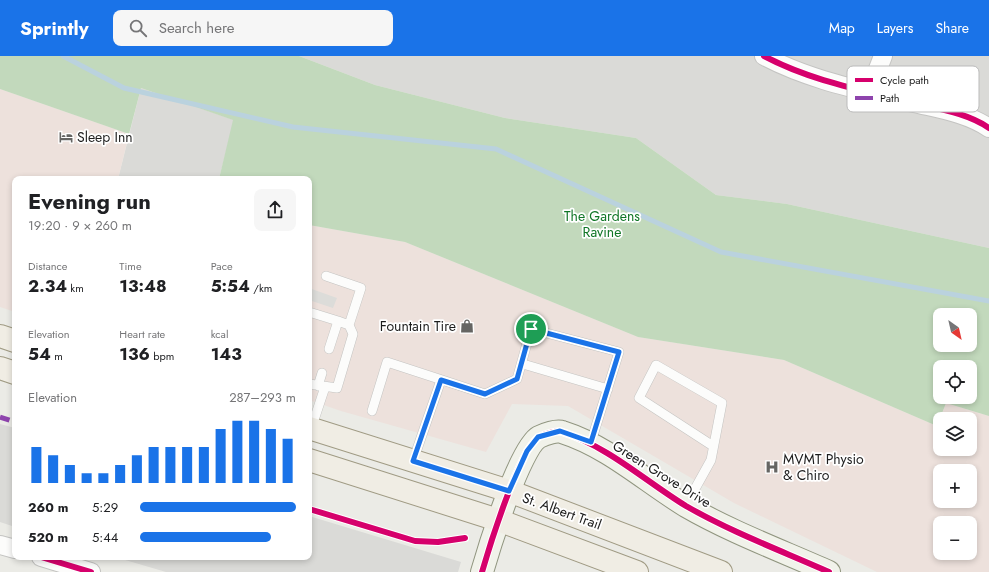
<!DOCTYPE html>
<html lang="en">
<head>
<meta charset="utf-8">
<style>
	body { margin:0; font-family:Jost,sans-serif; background:#f6f6f6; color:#202124; height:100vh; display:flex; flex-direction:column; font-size:15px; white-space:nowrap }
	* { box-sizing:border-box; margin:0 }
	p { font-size:13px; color:#757577 }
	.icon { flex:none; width:22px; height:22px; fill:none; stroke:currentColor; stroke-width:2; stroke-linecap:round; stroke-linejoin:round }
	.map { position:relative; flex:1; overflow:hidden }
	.sheet { position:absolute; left:12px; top:120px; width:300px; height:384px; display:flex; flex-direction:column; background:#fff; border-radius:8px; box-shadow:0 2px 6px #0003 }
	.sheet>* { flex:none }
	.needle { width:26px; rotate:146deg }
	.tools { position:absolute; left:933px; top:252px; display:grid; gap:8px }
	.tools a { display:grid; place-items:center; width:44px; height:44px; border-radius:8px; background:#fff; box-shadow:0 2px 6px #0003; font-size:20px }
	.pin { position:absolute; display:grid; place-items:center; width:34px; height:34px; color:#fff; margin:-17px; border:2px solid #fff; border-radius:50%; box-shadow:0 1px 4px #0007 }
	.round { display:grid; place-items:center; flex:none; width:42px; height:42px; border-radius:8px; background:#f6f6f6 }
	.overview { display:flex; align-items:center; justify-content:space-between; height:68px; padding:0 16px }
	h1 { font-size:22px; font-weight:700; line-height:30px }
	.stats { display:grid; grid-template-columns:repeat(3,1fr); gap:6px; height:68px; padding:4px 16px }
	.stats div { display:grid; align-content:center }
	.stats b { font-size:17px; font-weight:700 }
	.stats small { font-size:11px; font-weight:400 }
	.stats p { font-size:11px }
	.chart { height:112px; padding:8px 16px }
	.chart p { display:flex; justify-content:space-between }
	.chart svg { width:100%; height:72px; margin-top:4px; stroke:#1a73e8; stroke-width:6 }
	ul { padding:0 16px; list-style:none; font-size:13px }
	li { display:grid; grid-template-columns:64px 48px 1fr; align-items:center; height:30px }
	li i { height:10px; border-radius:5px; background:#1a73e8 }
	header { display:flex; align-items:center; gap:24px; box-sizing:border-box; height:56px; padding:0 20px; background:#1a73e8; color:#fff }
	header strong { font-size:19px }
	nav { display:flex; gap:22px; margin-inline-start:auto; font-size:14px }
	.search { width:280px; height:36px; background:#f6f6f6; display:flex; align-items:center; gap:10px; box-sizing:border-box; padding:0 14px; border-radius:8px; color:#757577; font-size:15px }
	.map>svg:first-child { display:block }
	.residential { fill:#dadad7 }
	.commercial { fill:#ede1dc; fill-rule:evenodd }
	.forest { fill:#c2d9bc; fill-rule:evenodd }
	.parking { fill:#dcdcd9 }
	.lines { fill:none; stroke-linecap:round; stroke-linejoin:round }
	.stream { stroke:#bad2de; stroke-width:5 }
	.lane-casing { stroke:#c4c4c2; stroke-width:10 }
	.street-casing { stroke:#c4c4c2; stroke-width:20 }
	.secondary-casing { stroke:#90957f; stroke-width:24 }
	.primary-casing { stroke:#a09b84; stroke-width:24 }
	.lane { stroke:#fcfcfb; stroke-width:9 }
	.street { stroke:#fcfcfb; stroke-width:18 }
	.secondary { stroke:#f1f2ea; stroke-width:22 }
	.primary { stroke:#f0ede4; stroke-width:22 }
	.quiet { stroke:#8e44ad; stroke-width:5; stroke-dasharray:10 5; stroke-linecap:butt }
	.cycleway-casing { stroke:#fff; stroke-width:8 }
	.cycleway { stroke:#d6006c; stroke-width:6 }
	.route-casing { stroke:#fff; stroke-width:8 }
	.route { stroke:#1a73e8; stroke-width:5 }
	.labels { text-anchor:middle; stroke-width:3.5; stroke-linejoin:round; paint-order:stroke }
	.poi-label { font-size:14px; fill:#1d1d1d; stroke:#fff; text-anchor:start }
	.park-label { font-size:14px; fill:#107626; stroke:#fff }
	.street-label { font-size:14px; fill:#1d1d1d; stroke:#fff }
	.key { fill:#fff; stroke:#bbb; stroke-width:1 }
	.key-label { font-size:11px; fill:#1d1d1d }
</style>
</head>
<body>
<header>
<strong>Sprintly</strong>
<div class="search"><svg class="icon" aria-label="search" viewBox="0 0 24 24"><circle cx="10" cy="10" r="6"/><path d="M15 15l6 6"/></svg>Search here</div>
<nav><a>Map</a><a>Layers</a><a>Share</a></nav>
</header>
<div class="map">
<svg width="989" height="516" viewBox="0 0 989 516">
	<rect width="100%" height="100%" fill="#ebebe6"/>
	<path class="residential" d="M299 0H989V192L787 148 716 139 636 82 505 62 375 29Z
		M141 32 234 64 219 123H118Z
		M0 368 15 372V471L0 466Z
		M309 460 461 506 458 516H166L115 501H309Z"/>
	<path class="commercial" d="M0 33 129 78 118 123H15V256L0 251Z
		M309 169 405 186 638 281 784 304 937 370 946 347 989 360V516H877L734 447 568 350 512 348 486 396 341 355 309 344ZM940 363H970V393H940ZM940 415H970V445H940ZM940 467H970V497H940Z"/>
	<path class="forest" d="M0 0H299L375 29 505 62 636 82 716 139 787 148 989 192V360L946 347 937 370 784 304 638 281 405 186 309 169V123H219L233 64 141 32 129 78 0 33ZM940 259H970V289H940ZM940 311H970V341H940Z"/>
	<path class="parking" d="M309 232 337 242 333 252 309 244Z"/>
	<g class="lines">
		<path class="stream" d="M63 0 124 32 293 71 496 93 721 196 989 245"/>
		<g class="lane-casing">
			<path id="lane" d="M326 220 361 232 349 269
				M309 256 338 265 329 293
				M523 308 608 333
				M309 328 337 332 353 278 349 269 338 265
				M318 330 322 317
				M372 355 387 306 485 338 517 323 531 273 619 296 591 386
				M311 373 325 331
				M413 405 441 324
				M686 449 711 404 722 347 656 309 639 342 713 390"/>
		</g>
		<g class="street-casing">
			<path id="street" d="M764 0C811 25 862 34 914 47 939 53 967 57 989 72
				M869 36 883 0
				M0 489 15 493
				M41 501 91 516"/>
		</g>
		<g class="secondary-casing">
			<path id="secondary" d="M482 516C489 492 520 391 539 381 545 378 557 374 562 376 609 391 645 425 686 450 731 476 782 495 829 516"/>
		</g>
		<g class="primary-casing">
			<path id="primary" d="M0 280 15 285
				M0 312 15 317
				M309 372 509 435 721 516
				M309 404 498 464 637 516"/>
		</g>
		<use href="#lane" class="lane"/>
		<use href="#street" class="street"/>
		<use href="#secondary" class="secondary"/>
		<use href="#primary" class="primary"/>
		<path class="quiet" d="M0 361 15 366"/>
		<g class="cycleway-casing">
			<path id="cycleway" d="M764 0C811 25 862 34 914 47 939 53 967 57 989 72
				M309 453 415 485 438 486 465 482
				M41 501 91 516
				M482 516C489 492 520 391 539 381 545 378 557 374 562 376 609 391 645 425 686 450 731 476 782 495 829 516"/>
		</g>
		<use href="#cycleway" class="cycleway"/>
	</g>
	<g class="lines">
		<g class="route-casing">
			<path id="route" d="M531 273 619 296 591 386 560 375 538 381 527 395 509 435 413 405 441 324 485 338 517 323Z"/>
		</g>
		<use href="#route" class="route"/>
	</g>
	<defs>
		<g id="hotel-bare" transform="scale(1.08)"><path d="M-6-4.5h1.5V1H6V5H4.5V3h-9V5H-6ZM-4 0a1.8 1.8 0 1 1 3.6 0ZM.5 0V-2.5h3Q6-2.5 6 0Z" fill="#656563" stroke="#fff" stroke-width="2.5" paint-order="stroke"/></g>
		<g id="shop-bare" transform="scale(1.08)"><path d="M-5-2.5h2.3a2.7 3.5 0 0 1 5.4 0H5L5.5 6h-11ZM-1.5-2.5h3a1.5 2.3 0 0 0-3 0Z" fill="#656563" stroke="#fff" stroke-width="2.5" paint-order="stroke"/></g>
		<g id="hospital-bare" transform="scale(1.08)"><path d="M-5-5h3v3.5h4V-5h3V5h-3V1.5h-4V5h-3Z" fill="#656563" stroke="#fff" stroke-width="2.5" paint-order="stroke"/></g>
	</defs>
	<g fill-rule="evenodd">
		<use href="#hotel-bare" x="66" y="81"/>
		<use href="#shop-bare" x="467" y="270"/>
		<use href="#hospital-bare" x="772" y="411"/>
	</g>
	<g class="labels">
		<g class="poi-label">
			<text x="77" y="86">Sleep Inn</text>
			<text x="456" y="275" text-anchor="end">Fountain Tire</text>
			<text x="783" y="408">MVMT Physio<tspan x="783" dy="16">&amp; Chiro</tspan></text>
		</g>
		<g class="park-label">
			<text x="602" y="165">The Gardens<tspan x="602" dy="16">Ravine</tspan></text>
		</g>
		<g class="street-label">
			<text transform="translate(662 418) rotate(32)" y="5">Green Grove Drive</text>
			<text transform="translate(562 455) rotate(20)" y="5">St. Albert Trail</text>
		</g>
	</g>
	<rect x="847" y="10" width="132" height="46" rx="6" class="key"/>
	<rect x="855" y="22" width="18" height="4" fill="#d6006c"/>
	<rect x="855" y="40" width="18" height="4" fill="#8e44ad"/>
	<g class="key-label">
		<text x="880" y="28">Cycle path</text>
		<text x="880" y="46">Path</text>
	</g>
</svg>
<div class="tools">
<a><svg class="needle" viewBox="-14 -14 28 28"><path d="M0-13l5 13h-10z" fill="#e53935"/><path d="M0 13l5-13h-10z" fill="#757577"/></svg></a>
<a><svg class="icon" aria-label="locate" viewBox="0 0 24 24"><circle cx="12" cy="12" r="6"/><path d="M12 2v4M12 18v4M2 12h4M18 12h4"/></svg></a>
<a><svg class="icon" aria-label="layers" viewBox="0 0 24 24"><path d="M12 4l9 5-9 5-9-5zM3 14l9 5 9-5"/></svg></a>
<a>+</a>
<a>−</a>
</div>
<div class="pin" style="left:531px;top:273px;background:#1e9e55"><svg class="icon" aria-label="arrive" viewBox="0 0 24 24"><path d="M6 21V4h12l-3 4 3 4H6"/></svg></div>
<section class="sheet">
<div class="overview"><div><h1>Evening run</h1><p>19:20 · 9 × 260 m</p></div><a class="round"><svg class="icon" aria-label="share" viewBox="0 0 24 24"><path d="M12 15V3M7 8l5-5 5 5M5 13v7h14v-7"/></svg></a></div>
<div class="stats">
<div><p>Distance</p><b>2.34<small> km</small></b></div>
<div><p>Time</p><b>13:48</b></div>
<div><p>Pace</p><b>5:54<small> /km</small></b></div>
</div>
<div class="stats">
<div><p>Elevation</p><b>54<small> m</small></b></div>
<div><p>Heart rate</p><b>136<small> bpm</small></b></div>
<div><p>kcal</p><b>143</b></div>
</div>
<div class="chart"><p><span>Elevation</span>287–293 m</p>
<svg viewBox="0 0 160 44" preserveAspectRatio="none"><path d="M5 44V22M15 44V27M25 44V33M35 44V38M45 44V38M55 44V33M65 44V27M75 44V22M85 44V22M95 44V22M105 44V22M115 44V11M125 44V6M135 44V6M145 44V11M155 44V17"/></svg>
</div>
<ul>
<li><b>260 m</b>5:29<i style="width:100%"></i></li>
<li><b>520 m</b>5:44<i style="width:84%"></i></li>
</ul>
</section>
</div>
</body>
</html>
